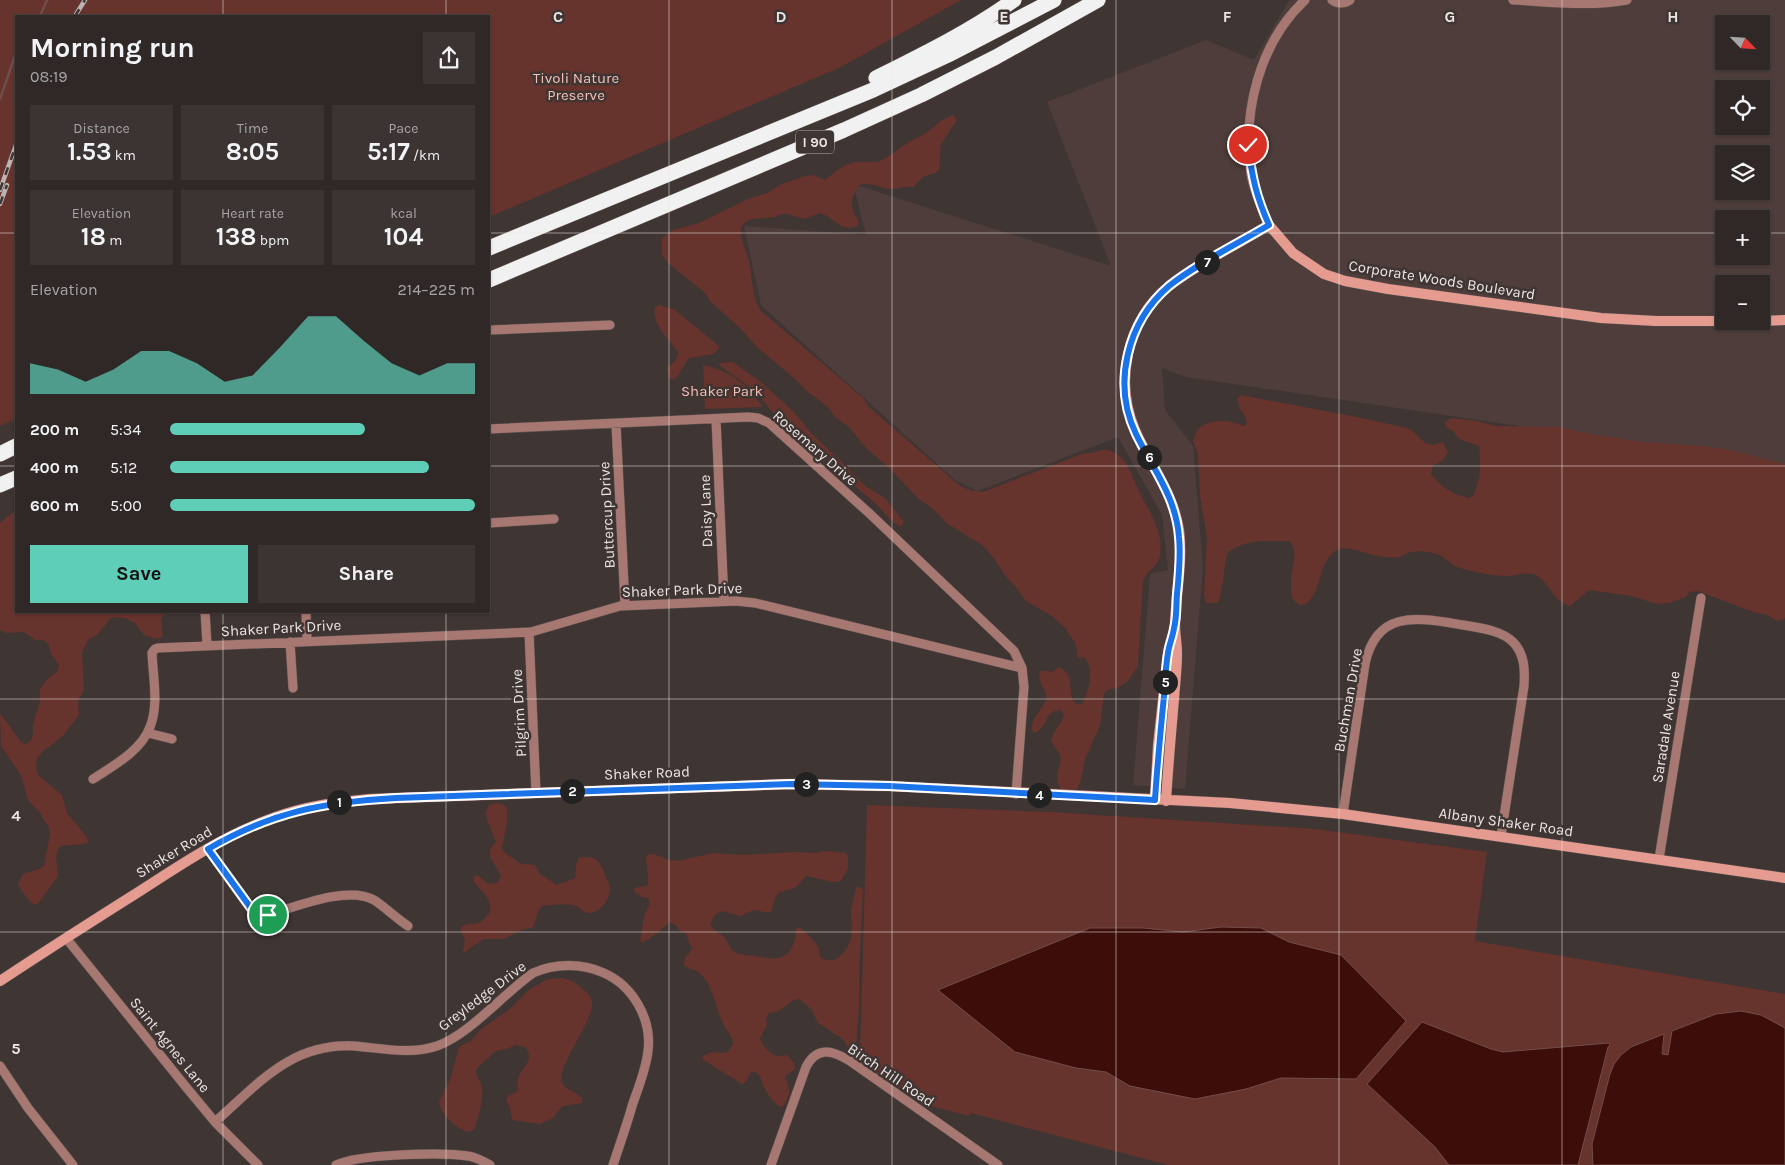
<!DOCTYPE html>
<html lang="en">
<head>
<meta charset="utf-8">
<style>
	body { margin:0; font-family:Karla,sans-serif; background:#3b3432; color:#f1f3f6; height:100vh; display:flex; flex-direction:column; font-size:19px; white-space:nowrap }
	* { box-sizing:border-box; margin:0 }
	p { font-size:16px; color:#a7a6a7 }
	.icon { flex:none; width:28px; height:28px; fill:none; stroke:currentColor; stroke-width:2; stroke-linecap:round; stroke-linejoin:round }
	.map { position:relative; flex:1; overflow:hidden }
	.sheet { position:absolute; left:15px; top:15px; width:475px; height:598px; display:flex; flex-direction:column; background:#2f2826; border-radius:0px; box-shadow:0 1px 4px #0004,0 0 0 1px #4a4443 }
	.sheet>* { flex:none }
	.needle { width:32px; rotate:115deg }
	.tools { position:absolute; left:1715px; top:15px; display:grid; gap:10px }
	.tools a { display:grid; place-items:center; width:55px; height:55px; border-radius:0px; background:#2f2826; box-shadow:0 1px 4px #0004,0 0 0 1px #4a4443; font-size:25px }
	.pin { position:absolute; display:grid; place-items:center; width:42px; height:42px; color:#fff; margin:-21px; border:2px solid #fff; border-radius:50%; box-shadow:0 1px 5px #0007 }
	.km { position:absolute; width:25px; height:25px; margin:-12px; border-radius:50%; background:#222; color:#fff; font-size:14px; line-height:25px; text-align:center }
	.round { display:grid; place-items:center; flex:none; width:52px; height:52px; border-radius:0px; background:#3b3432 }
	.head { display:flex; align-items:center; justify-content:space-between; height:85px; padding:0 15px }
	h1 { font-size:28px; font-weight:700; line-height:38px }
	.metrics { display:grid; grid-template-columns:repeat(3,1fr); gap:8px; height:85px; padding:5px 15px }
	.metrics div { display:grid; align-content:center; border-radius:0px; background:#3b3432; text-align:center }
	.metrics b { font-size:25px; font-weight:700 }
	.metrics small { font-size:14px; font-weight:400 }
	.metrics p { font-size:14px }
	.chart { height:140px; padding:10px 15px }
	.chart p { display:flex; justify-content:space-between }
	.chart svg { width:100%; height:90px; margin-top:5px; fill:#5eceb8; opacity:.7 }
	.cta { display:flex; gap:10px; margin-top:auto; padding:10px 15px }
	.cta a { flex:1; height:58px; border-radius:0px; background:#5eceb8; color:#111; font-size:20px; font-weight:700; line-height:58px; text-align:center }
	.cta a+a { background:#3b3432; color:#f1f3f6 }
	ul { padding:0 15px; list-style:none; font-size:16px }
	li { display:grid; grid-template-columns:80px 60px 1fr; align-items:center; height:38px }
	li i { height:12px; border-radius:6px; background:#5eceb8 }
	.map>svg:first-child { display:block }
	.built { fill:#4e3d3a; fill-rule:evenodd }
	.green { fill:#67332d }
	.water { fill:#3c0d09; stroke:#704e4b }
	.lines { fill:none; stroke-linecap:round; stroke-linejoin:round }
	.stream { stroke:#704e4b; stroke-width:2.5 }
	.street-casing { stroke:#5b514f; stroke-width:10 }
	.secondary-casing { stroke:#5b514f; stroke-width:11 }
	.highway-casing { stroke:#5b514f; stroke-width:16 }
	.street { stroke:#a77771; stroke-width:9 }
	.secondary { stroke:#e59b90; stroke-width:10 }
	.highway { stroke:#f1f1f1; stroke-width:15 }
	.rail-casing { stroke:#bbb4b2; stroke-width:4.5 }
	.rail { stroke:#3f3533; stroke-width:2.5; stroke-dasharray:8; stroke-linecap:butt }
	.route-casing { stroke:#fff; stroke-width:10 }
	.route { stroke:#1a73e8; stroke-width:6 }
	.grid { fill:none; stroke:#ebe5e4; stroke-width:1; stroke-opacity:0.55 }
	.labels { text-anchor:middle; stroke-width:5; stroke-linejoin:round; paint-order:stroke }
	.shield { fill:#3f3533; stroke:#b7b0af; stroke-width:1 }
	.shield-label { font-size:14px; font-weight:bold; fill:#ebe5e4 }
	.park-label { font-size:15px; fill:#f6c0b8; stroke:#3f3533 }
	.street-label { font-size:15px; fill:#ebe5e4; stroke:#3f3533 }
	.grid-label { font-size:16px; text-anchor:middle; font-weight:bold; fill:#ebe5e4; stroke:#3f3533; stroke-width:5; stroke-linejoin:round; paint-order:stroke }
</style>
</head>
<body>
<div class="map">
<svg width="1785" height="1165" viewBox="0 0 1785 1165">
	<rect width="100%" height="100%" fill="#3f3533"/>
	<path class="built" d="M1291 0H1785V465L1186 377 1162 368 1165 410 1193 446 1203 567 1185 789 1133 785 1150 574 1168 570 1162 515 1118 437 978 491 955 480 761 305 744 226 866 235 853 184 1111 266 1047 102 1206 40 1254 60 1288 2ZM1724 24H1761V61H1724ZM1724 89H1761V126H1724ZM1724 154H1761V191H1724ZM1724 219H1761V256H1724ZM1724 284H1761V321H1724Z"/>
	<path class="green" d="M0 0H961L841 67 489 217V16H16V419L0 426Z
		M953 115 957 120 941 144 939 170 935 173 923 177 913 187C905 186 899 189 892 189 881 189 871 181 859 185 849 201 850 207 859 222L857 226 851 228 843 227 827 216 820 213 804 219 788 214H781L776 217 752 219 747 221 741 227C740 240 746 249 749 261 753 277 751 297 761 311L863 398 869 407 959 485 969 490 983 492 1084 453C1098 455 1101 444 1117 454 1130 463 1132 478 1139 491 1149 512 1164 531 1160 556 1159 565 1147 571 1143 581L1138 666 1128 681 1117 688 1107 690 1104 694 1100 726 1085 759 1081 780 1078 788 1075 790 1061 789C1053 778 1060 769 1061 757L1051 741C1053 730 1062 724 1064 714L1060 710 1055 711 1049 715 1044 725 1037 732H1033L1031 728 1034 719 1047 699C1046 688 1035 679 1041 670L1052 672 1059 667C1078 676 1065 693 1076 704H1082C1089 692 1095 668 1084 657L1078 658 1076 644 1065 628 1052 616 1026 601 1015 586 1007 578 993 557 982 545 948 524 933 509 919 499 885 464 866 448 849 427 835 417 827 406 809 393 795 379 757 347 741 329 711 302 704 292 668 263 662 254V239L670 231 699 223 748 199 767 193 782 184 805 176 813 175 825 180 837 170 848 164 855 162H877L886 158 909 142 926 133 941 121Z
		M660 305 675 310 720 347 714 354 689 358 675 380 669 378 667 368 675 361 679 354C671 340 651 325 655 307Z
		M733 362 762 383 793 411 812 434 843 463 864 485 886 499 903 521V525L899 526 891 520 877 505 834 468 813 446 775 415 753 389 719 365 720 363Z
		M703 365C734 372 744 383 763 407L705 409Z
		M1241 395 1357 417 1407 428C1423 435 1422 451 1443 442L1448 452 1443 460 1433 466 1431 474C1442 487 1451 494 1468 498L1473 496C1481 480 1481 464 1479 446L1459 439 1453 431 1446 427 1445 422 1451 418 1477 421 1495 426 1559 427 1595 435 1643 442 1701 446 1730 450 1785 464V618L1782 620 1777 621 1768 615 1756 613 1698 591 1689 592 1686 597 1670 603 1657 604 1631 596 1589 590 1570 606C1553 602 1549 580 1533 574 1524 572 1514 576 1506 576 1492 576 1474 572 1460 568 1452 565 1448 560 1441 556 1431 551 1409 549 1401 557 1393 557 1385 558 1378 556 1365 554 1350 545 1337 550 1331 553 1327 560 1324 565 1319 577 1318 594 1307 603 1299 609 1292 600 1291 593 1291 588 1291 583 1291 578 1292 565 1299 553 1290 541 1266 542 1251 537 1228 552 1223 569 1224 587 1218 603H1206L1204 594 1207 537 1200 496 1198 454 1193 441 1198 429C1210 418 1229 420 1244 426L1247 424 1245 416 1240 409 1237 399Z
		M16 510V611H167L161 619 163 635 161 638 155 639 144 635 135 623 125 618 113 617 110 619 98 634 88 640 82 652 84 690 78 701 79 715 63 736 42 752 37 759 36 769 38 775 62 795 67 813 87 837 88 842C80 847 68 843 59 847L56 856 58 876 39 903 35 905C30 903 19 888 18 883L23 874 39 869 44 866 50 834 49 828 40 813 28 800 21 775 1 746 0 714C9 722 17 740 24 744L29 743 33 736V724L40 702V689L47 679 57 672 59 665 51 654 49 645 43 640H35L24 632 6 633 0 630V523Z
		M498 803C500 803 505 805 506 807 510 814 503 840 502 849L504 852 521 864 535 865 540 874 557 885 575 878 576 864 579 858C597 854 600 862 606 877 607 881 610 884 610 888 610 898 603 909 594 912 585 916 581 907 573 905 564 904 550 905 542 906 536 912 537 921 532 928L521 930 504 939H483L465 952H463L465 940 460 928C466 922 471 925 478 923 481 922 483 920 485 918 499 905 483 893 474 882V876L478 875C485 881 489 887 498 882L501 876C495 861 482 856 496 842L487 820 486 812 489 805Z
		M867 805 1051 812 1315 829 1487 852 1475 941 1785 994V1165H1168L971 1113 969 1116 923 1104 863 1064 860 1058Z
		M826 851 845 853 848 856V868L841 881 832 882 807 876C803 878 800 884 796 887 790 891 783 889 777 895 772 901 775 908 769 913L754 910 740 916 722 911 714 916 710 924C713 931 719 932 724 937 728 941 728 946 732 950 739 956 746 954 754 956 774 959 786 964 795 940 796 937 795 933 796 929L799 927C802 928 816 943 817 945 820 948 819 954 820 957 836 967 848 951 851 937 853 928 851 920 851 912 852 904 854 896 856 888L858 886 863 890 859 975V1009L856 1044 857 1055 855 1056 851 1054 844 1040 818 1023 811 1009 799 999C785 1001 788 1011 769 1013L766 1019 767 1026 760 1038C762 1045 770 1056 779 1056 782 1056 784 1055 787 1055L794 1063 795 1069 785 1076C790 1092 792 1089 784 1106L781 1107C774 1104 769 1096 765 1089 760 1081 762 1072 751 1072L746 1082 742 1084 702 1059 703 1056 712 1052 723 1053 728 1052 733 1044C733 1036 726 1031 723 1023 715 1007 714 988 701 974 696 969 688 970 684 965L685 958 692 949 685 932 680 931 677 926 669 922C663 930 652 936 644 942H640L644 916 650 903 648 898 642 897 633 890 634 888 646 886 648 884C648 875 647 866 646 857L648 855 654 854 669 860 678 861 713 853 745 855 795 852 815 853Z
		M564 978C572 981 578 984 584 990 588 993 591 997 592 1002 595 1020 553 1070 563 1084 566 1090 576 1092 581 1097L583 1099 582 1103 563 1106 559 1110 553 1118 540 1124 512 1120 510 1108 506 1099 508 1096 518 1091C518 1087 517 1082 518 1078 523 1066 535 1060 525 1047L516 1045 507 1049 496 1051 476 1069C475 1076 480 1080 482 1087 484 1096 478 1121 474 1130L467 1132C454 1126 442 1117 439 1102L451 1077 459 1047 472 1040 480 1030 510 1009 530 989 548 979Z"/>
	<path class="water" d="M1221 927 1261 928 1289 942 1341 955 1406 1021 1356 1079 1281 1078 1246 1089 1195 1099 1130 1086 1106 1072 1076 1068 1015 1052 938 990 1090 928H1143L1183 932Z
		M1741 1011 1761 1015 1785 1028V1165H1593L1592 1144 1610 1074 1614 1064 1621 1055 1631 1047 1664 1034 1662 1054 1668 1055 1672 1031 1716 1014Z
		M1422 1022 1491 1049 1503 1052 1609 1043 1610 1046 1608 1047 1578 1165H1449L1435 1147 1367 1084Z"/>
	<g class="lines">
		<path class="stream" d="M40 16 47 0
			M0 99 16 53"/>
		<g class="street-casing">
			<path id="street" d="M1332 0C1337 4 1345 4 1350 0
				M1513 0C1551 2 1589 7 1627 0
				M1269 225C1262 209 1254 192 1251 174 1242 113 1259 43 1305 0
				M489 330 610 325
				M716 419 724 601
				M616 424 625 605
				M489 429 748 417 758 418 769 423 869 513 1014 651 1022 668 1024 687 1016 794
				M489 523 554 519
				M205 611 207 645
				M306 611 307 641
				M529 632 536 793
				M290 642 293 688
				M148 733 172 739
				M93 779C113 766 141 751 150 727 159 705 153 677 152 653L155 649 158 648 531 632 620 606 736 601 755 603 1022 668
				M1343 814 1365 664C1377 608 1419 618 1463 625 1479 628 1501 630 1513 642 1525 654 1525 671 1524 686L1501 836
				M208 849 251 909 259 915H268C295 907 348 885 374 900 385 907 396 918 408 926
				M1659 859 1701 598
				M66 938 186 1087 215 1122 258 1165
				M0 1066 28 1108 73 1165
				M215 1122C259 1083 291 1043 354 1046 380 1048 411 1055 437 1046 470 1034 503 994 533 973 555 963 582 963 604 973 633 986 652 1019 648 1051 646 1069 639 1086 633 1103 627 1124 620 1144 613 1165
				M336 1165C358 1154 443 1152 468 1156 476 1157 483 1161 490 1165
				M771 1165 806 1067C817 1046 832 1050 850 1061L998 1165"/>
		</g>
		<g class="secondary-casing">
			<path id="secondary" d="M1761 321 1785 320
				M1155 800 1158 745 1168 654 1173 634
				M1166 801C1168 767 1171 733 1174 699 1175 684 1177 669 1177 654 1177 644 1175 634 1175 624 1176 592 1183 561 1179 530 1173 491 1149 464 1135 430 1114 380 1127 321 1169 286 1197 264 1238 244 1269 225L1293 253 1324 274 1345 281 1388 289 1601 318 1656 321H1724
				M0 981C47 950 94 920 140 891 183 863 225 835 273 818 304 806 337 802 370 799L791 784 889 786 1230 803 1343 814 1785 878"/>
		</g>
		<g class="highway-casing">
			<path id="highway" d="M876 78C924 54 971 31 1014 0
				M489 248 873 90 948 55 1054 0
				M489 280 844 130 921 95 996 57 1098 0
				M0 454 16 446
				M0 485 16 478"/>
		</g>
		<use href="#street" class="street"/>
		<use href="#secondary" class="secondary"/>
		<use href="#highway" class="highway"/>
		<g class="rail-casing">
			<path id="rail" d="M75 16 85 0
				M0 190 16 145
				M0 204 7 185"/>
		</g>
		<use href="#rail" class="rail"/>
	</g>
	<g class="lines">
		<g class="route-casing">
			<path id="route" d="M268 915 261 916 253 911 208 849C271 812 324 802 396 798L791 784 889 786 1155 800C1157 769 1160 737 1163 706 1165 689 1165 670 1168 653 1169 645 1173 636 1174 628 1177 617 1176 605 1177 594 1179 575 1181 556 1179 537 1176 497 1153 469 1136 434 1112 384 1127 322 1169 286 1198 263 1237 244 1269 225 1256 196 1252 177 1248 145"/>
		</g>
		<use href="#route" class="route"/>
	</g>
	<path class="grid" d="M223 0V16M446 0V16M669 0V1165M892 0V1165M1116 0V1165M1339 0V1165M1562 0V1165M0 233H16M489 233H1724M1761 233H1785M0 466H16M489 466H1785M223 611V1165M446 611V1165M0 699H1785M0 932H1785"/>
	<g class="labels">
		<rect class="shield" x="796" y="130.5" width="38" height="23" rx="4"/>
		<g class="shield-label">
			<text x="815" y="147">I 90</text>
		</g>
		<g class="park-label">
			<text x="576" y="83">Tivoli Nature<tspan x="576" dy="17">Preserve</tspan></text>
			<text x="722" y="396">Shaker Park</text>
		</g>
		<g class="street-label">
			<text transform="translate(1442 280) rotate(9)" y="5">Corporate Woods Boulevard</text>
			<text transform="translate(815 448) rotate(41)" y="5">Rosemary Drive</text>
			<text transform="translate(706 511) rotate(-92)" y="5">Daisy Lane</text>
			<text transform="translate(607 515) rotate(-93)" y="5">Buttercup Drive</text>
			<text transform="translate(682 590) rotate(-2)" y="5">Shaker Park Drive</text>
			<text transform="translate(281 628) rotate(-3)" y="5">Shaker Park Drive</text>
			<text transform="translate(1348 700) rotate(-80)" y="5">Buchman Drive</text>
			<text transform="translate(519 713) rotate(-93)" y="5">Pilgrim Drive</text>
			<text transform="translate(1666 727) rotate(-81)" y="5">Saradale Avenue</text>
			<text transform="translate(647 773) rotate(-2)" y="5">Shaker Road</text>
			<text transform="translate(1506 822) rotate(8)" y="5">Albany Shaker Road</text>
			<text transform="translate(174 852) rotate(-31)" y="5">Shaker Road</text>
			<text transform="translate(482 996) rotate(-37)" y="5">Greyledge Drive</text>
			<text transform="translate(170 1045) rotate(51)" y="5">Saint Agnes Lane</text>
			<text transform="translate(891 1075) rotate(34)" y="5">Birch Hill Road</text>
		</g>
	</g>
	<g class="grid-label">
		<text x="558" y="22">C</text>
		<text x="781" y="22">D</text>
		<text x="1004" y="22">E</text>
		<text x="1227" y="22">F</text>
		<text x="1450" y="22">G</text>
		<text x="1673" y="22">H</text>
		<text x="16" y="821">4</text>
		<text x="16" y="1054">5</text>
	</g>
</svg>
<div class="tools">
<a><svg class="needle" viewBox="-14 -14 28 28"><path d="M0-13l5 13h-10z" fill="#e53935"/><path d="M0 13l5-13h-10z" fill="#a7a6a7"/></svg></a>
<a><svg class="icon" aria-label="locate" viewBox="0 0 24 24"><circle cx="12" cy="12" r="6"/><path d="M12 2v4M12 18v4M2 12h4M18 12h4"/></svg></a>
<a><svg class="icon" aria-label="layers" viewBox="0 0 24 24"><path d="M12 4l9 5-9 5-9-5zM3 14l9 5 9-5"/></svg></a>
<a>+</a>
<a>−</a>
</div>
<div class="pin" style="left:268px;top:915px;background:#1e9e55"><svg class="icon" aria-label="arrive" viewBox="0 0 24 24"><path d="M6 21V4h12l-3 4 3 4H6"/></svg></div>
<div class="pin" style="left:1248px;top:145px;background:#d93025"><svg class="icon" aria-label="check" viewBox="0 0 24 24"><path d="M5 12l5 5 9-10"/></svg></div>
<b class="km" style="left:339px;top:802px">1</b>
<b class="km" style="left:572px;top:791px">2</b>
<b class="km" style="left:806px;top:784px">3</b>
<b class="km" style="left:1039px;top:795px">4</b>
<b class="km" style="left:1165px;top:682px">5</b>
<b class="km" style="left:1149px;top:457px">6</b>
<b class="km" style="left:1207px;top:262px">7</b>
<section class="sheet">
<div class="head"><div><h1>Morning run</h1><p>08:19</p></div><a class="round"><svg class="icon" aria-label="share" viewBox="0 0 24 24"><path d="M12 15V3M7 8l5-5 5 5M5 13v7h14v-7"/></svg></a></div>
<div class="metrics">
<div><p>Distance</p><b>1.53<small> km</small></b></div>
<div><p>Time</p><b>8:05</b></div>
<div><p>Pace</p><b>5:17<small> /km</small></b></div>
</div>
<div class="metrics">
<div><p>Elevation</p><b>18<small> m</small></b></div>
<div><p>Heart rate</p><b>138<small> bpm</small></b></div>
<div><p>kcal</p><b>104</b></div>
</div>
<div class="chart"><p><span>Elevation</span>214–225 m</p>
<svg viewBox="0 0 160 44" preserveAspectRatio="none"><path d="M0 44V29L10 32L20 38L30 32L40 23L50 23L60 29L70 38L80 35L90 21L100 6L110 6L120 18L130 29L140 35L150 29L160 29V44z"/></svg>
</div>
<ul>
<li><b>200 m</b>5:34<i style="width:64%"></i></li>
<li><b>400 m</b>5:12<i style="width:85%"></i></li>
<li><b>600 m</b>5:00<i style="width:100%"></i></li>
</ul>
<div class="cta"><a>Save</a><a>Share</a></div>
</section>
</div>
</body>
</html>
